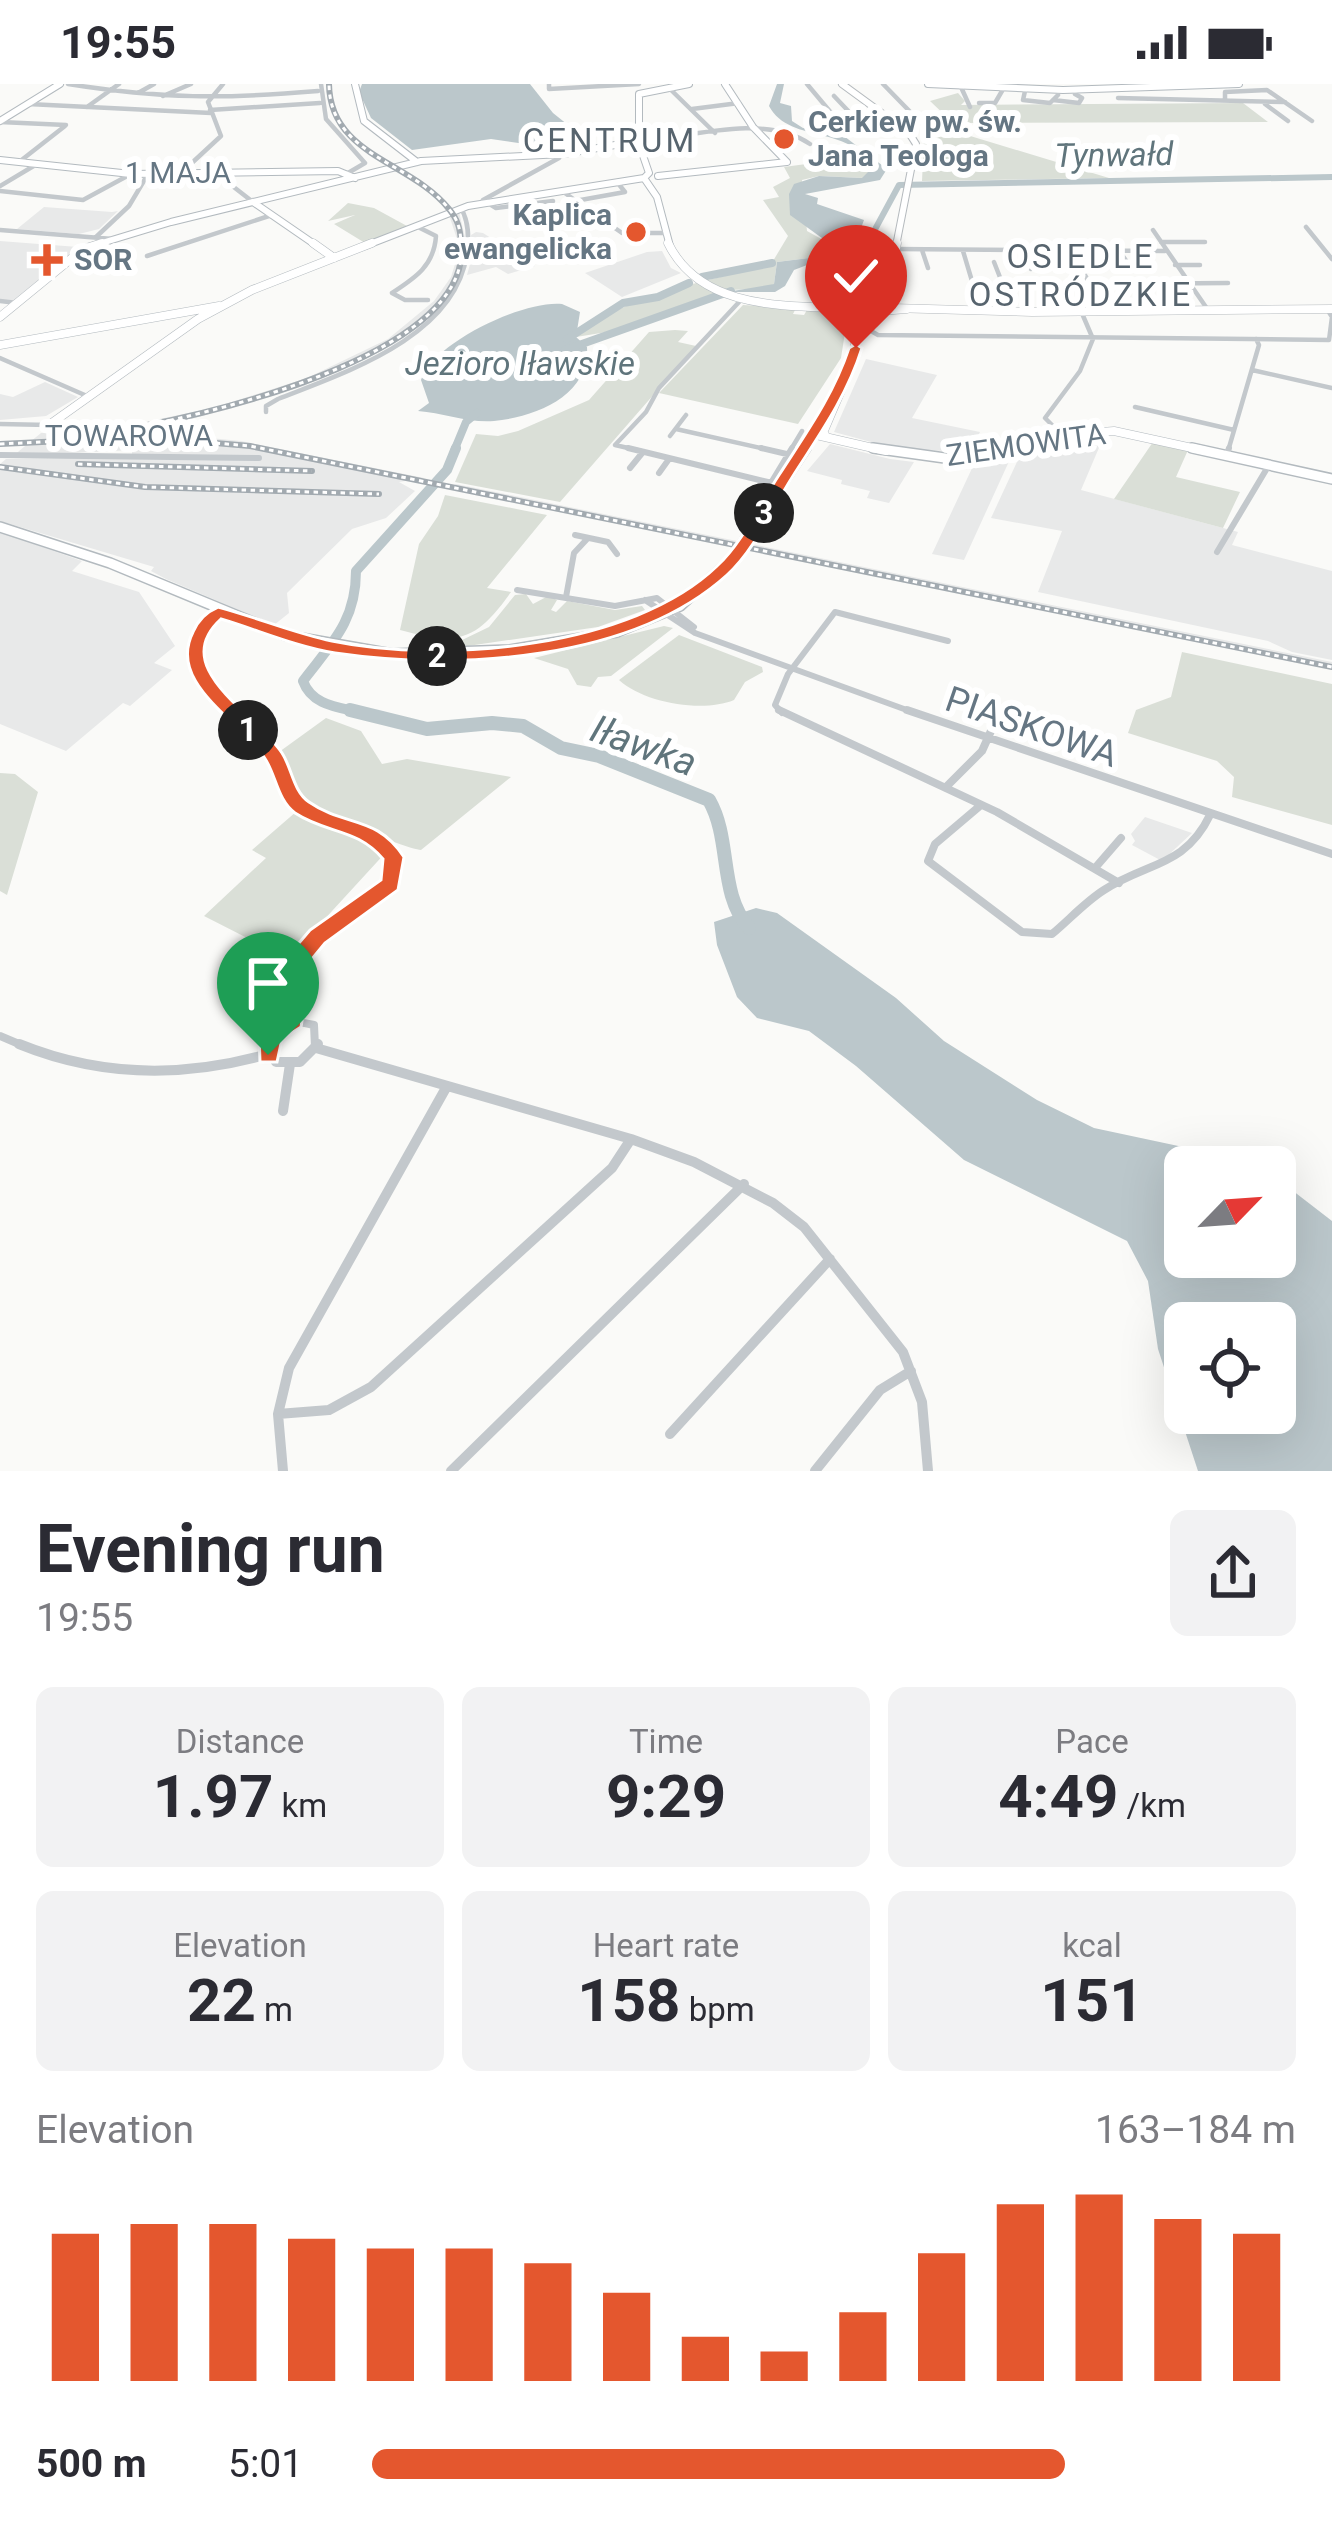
<!DOCTYPE html>
<html lang="en">
<head>
<meta charset="utf-8">
<style>
	body { margin:0; font-family:Roboto,sans-serif; background:#f2f2f3; color:#2b2b33; height:100vh; display:flex; flex-direction:column; font-size:45px; white-space:nowrap }
	* { box-sizing:border-box; margin:0 }
	p { font-size:39px; color:#7c7c81 }
	.icon { flex:none; width:66px; height:66px; fill:none; stroke:currentColor; stroke-width:2; stroke-linecap:round; stroke-linejoin:round }
	.map { position:relative; height:1387px; overflow:hidden }
	.side { display:flex; flex-direction:column; background:#fff; flex:1 }
	.side>* { flex:none }
	.needle { width:78px; rotate:65deg }
	.buttons { position:absolute; left:1164px; top:1062px; display:grid; gap:24px }
	.buttons a { display:grid; place-items:center; width:132px; height:132px; border-radius:18px; background:#fff; box-shadow:0 12px 48px #0002; font-size:60px }
	.pin { position:absolute; display:grid; place-items:center; width:102px; height:102px; color:#fff; margin:-123px -51px; border-radius:50% 50% 50% 0; rotate:-45deg; box-shadow:0 0 12px #0007 }
	.pin .icon { rotate:45deg }
	.km { position:absolute; width:60px; height:60px; margin:-30px; border-radius:50%; background:#222; color:#fff; font-size:33px; line-height:60px; text-align:center }
	.round { display:grid; place-items:center; flex:none; width:126px; height:126px; border-radius:18px; background:#f2f2f3 }
	.overview { display:flex; align-items:center; justify-content:space-between; height:204px; padding:0 36px }
	h1 { font-size:66px; font-weight:700; line-height:90px }
	.stats { display:grid; grid-template-columns:repeat(3,1fr); gap:18px; height:204px; padding:12px 36px }
	.stats div { display:grid; align-content:center; border-radius:18px; background:#f2f2f3; text-align:center }
	.stats b { font-size:60px; font-weight:700 }
	.stats small { font-size:33px; font-weight:400 }
	.stats p { font-size:33px }
	.chart { height:336px; padding:24px 36px }
	.chart p { display:flex; justify-content:space-between }
	.chart svg { width:100%; height:216px; margin-top:12px; stroke:#e4572e; stroke-width:6 }
	ul { padding:0 36px; list-style:none; font-size:39px }
	li { display:grid; grid-template-columns:192px 144px 1fr; align-items:center; height:90px }
	li i { height:30px; border-radius:15px; background:#e4572e }
	.status { display:flex; justify-content:space-between; align-items:center; height:84px; padding:0 60px; background:#fff; direction:ltr }
	.status svg { height:33px; fill:currentColor }
	.map>svg:first-child { display:block }
	.built { fill:#e8e9e9 }
	.green { fill:#dadfd7 }
	.water { fill:#bbc7cb; fill-rule:evenodd }
	.lines { fill:none; stroke-linecap:round; stroke-linejoin:round }
	.river-far3 { stroke:#bbc7cb; stroke-width:6 }
	.river-far2 { stroke:#bbc7cb; stroke-width:8 }
	.river-far1 { stroke:#bbc7cb; stroke-width:10 }
	.river { stroke:#bbc7cb; stroke-width:14 }
	.secondary-far2-casing { stroke:#b3babf; stroke-width:8 }
	.secondary-far1-casing { stroke:#b3babf; stroke-width:9 }
	.secondary-casing { stroke:#b3babf; stroke-width:12 }
	.primary-far1-casing { stroke:#b5babe; stroke-width:8 }
	.primary-casing { stroke:#b5babe; stroke-width:9 }
	.street-far3 { stroke:#c3c8cc; stroke-width:4.5 }
	.street-far2 { stroke:#c3c8cc; stroke-width:6 }
	.street-far1 { stroke:#c3c8cc; stroke-width:8 }
	.street { stroke:#c3c8cc; stroke-width:10 }
	.secondary-far2 { stroke:#fff; stroke-width:6 }
	.secondary-far1 { stroke:#fff; stroke-width:8 }
	.secondary { stroke:#fff; stroke-width:9 }
	.primary-far1 { stroke:#fff; stroke-width:6 }
	.primary { stroke:#fff; stroke-width:8 }
	.rail-casing { stroke:#a2aab0; stroke-width:6 }
	.rail { stroke:#fff; stroke-width:3; stroke-dasharray:4.5; stroke-linecap:butt }
	.secondary-bridge-casing { stroke:#b3babf; stroke-width:12; stroke-linecap:butt }
	.secondary-bridge { stroke:#fff; stroke-width:9 }
	.route { fill:#e4572e; stroke:#fff; stroke-width:3 }
	.poi-dot { fill:#e4572e; stroke:#fff; stroke-width:4.5 }
	.labels { text-anchor:middle; stroke-width:12; stroke-linejoin:round; paint-order:stroke }
	.far-poi-label { font-size:30px; font-weight:bold; fill:#657683; stroke:#fff; text-anchor:start }
	.far-street-label { font-size:30px; fill:#657683; stroke:#fff }
	.far-neighbourhood-label { font-size:33px; letter-spacing:3px; fill:#57646e; stroke:#fff }
	.far-water-label { font-size:33px; font-style:italic; fill:#60757c; stroke:#fff }
	.street-label { font-size:36px; fill:#657683; stroke:#fff }
	.water-label { font-size:39px; font-style:italic; fill:#60757c; stroke:#fff }
</style>
</head>
<body>
<div class="status"><b>19:55</b><svg viewBox="0 0 49 12"><path d="M0 12V9h3v3zM5 12V6h3v6zM10 12V3h3v9zM15 12V0h3v12zM26 1h20v11H26zM47 4h2v5h-2z"/></svg></div>
<div class="map">
<svg width="1332" height="1387" viewBox="0 0 1332 1387">
	<rect width="100%" height="100%" fill="#fafaf8"/>
	<path class="built" d="M44 123 112 128 118 127 99 145 79 150 17 145Z
		M459 128 467 162 459 194 437 223 401 252 304 302 147 348 241 357 424 394 399 398 415 407 386 434 352 445 287 509 289 529 274 541 166 495 151 487 154 483 0 437V380L6 375 132 373V366L13 372 41 349 135 340 213 324 307 294 388 255 434 217 451 193 460 164 449 131Z
		M476 148 483 149 535 182 508 190 496 183 467 191 473 169 471 151Z
		M0 157 78 163 16 217 0 216Z
		M662 167 671 184 681 189 622 213 585 189 647 168Z
		M866 275 937 291 912 334 980 348 970 368 897 365 834 348Z
		M45 298 78 313 46 332 0 336V310L13 313Z
		M1104 352 1081 406 1238 448 1232 461 1332 487V576L1292 568 1268 557 1038 508 1062 447 991 434 1022 367Z
		M830 360 890 375 914 378 889 419 867 414 870 407 841 400 842 396 807 387Z
		M1006 371 1011 373 964 476 932 470 974 380Z
		M456 400 1332 578V585L450 403Z
		M0 448 82 477 72 487 139 508 175 562 154 579 172 586 130 622 123 619 66 667 0 640Z
		M1145 733 1192 749 1162 777 1132 761 1135 757 1131 750Z"/>
	<path class="green" d="M958 9 965 17 961 21 1243 19 1268 38 953 39 930 17Z
		M967 51 1109 94 922 97 924 54Z
		M859 69 870 87 863 94 819 92 802 96 807 147 834 162 817 173 777 178 774 200 764 205 724 206 607 248 576 253C616 214 714 194 770 182L788 152 763 116 779 113 773 103 790 94 784 83 858 73Z
		M348 119 374 124 407 142 365 159 334 140 355 131 328 137Z
		M743 221 796 224 793 230 804 231 807 226 848 229 841 274 798 340 659 309Z
		M675 246 688 247 678 258 696 262 560 418 455 398 476 350 498 352 518 347 589 316 649 248Z
		M1153 358 1188 366 1176 393 1240 408 1223 444 1114 415Z
		M445 411 547 431 487 504 511 508C476 557 459 562 400 546L419 460 438 432Z
		M526 510 533 520 548 512 557 516 551 526 556 528 567 517 615 526 642 522 645 526 598 543 461 563 460 557 489 543 515 511Z
		M664 542 673 544 611 592 598 593 591 603 577 601 568 585 534 574Z
		M679 551 762 583 763 588 745 598 734 616C703 629 644 619 619 596Z
		M1182 568 1332 600V741L1232 713 1234 693 1217 677 1128 649 1136 626 1171 613Z
		M326 634 361 647 382 680 407 675 511 693 421 766C406 765 309 725 298 713 289 702 285 682 279 668Z
		M0 689 15 690 38 708 7 811 0 807Z
		M297 727 377 755 388 766 288 875 204 832 266 774 252 766Z"/>
	<path class="water" d="M362 0H530L553 29 573 45 556 59 539 62 491 55 412 66 371 34 359 8Z
		M777 0H784L780 19 791 22 792 37 803 44 840 49 887 85 880 96 805 110 818 114 817 120 864 136 854 163 794 186 785 202 775 208H727L774 200 777 178 817 173 833 162 790 131 789 110 794 100 819 92 862 94 869 87C858 39 790 62 769 22Z
		M562 220 580 228 576 253 587 263C590 311 537 333 494 337 468 339 443 329 418 327L429 319 421 296C434 258 524 216 562 220Z
		M756 824 777 829 896 914 944 957 1037 1016 1094 1044 1244 1076 1256 1083H1185V1173H1275V1093L1332 1137V1387H1198L1158 1265 1148 1197 1127 1157 964 1076 856 982 809 947 757 934 737 913 717 861 714 838ZM1185 1239H1275V1329H1185Z"/>
	<g class="lines">
		<path class="river-far3" d="M866 162 899 101 1332 93"/>
		<path class="river-far2" d="M864 166 868 159
			M702 193 772 179
			M567 255 623 219 658 213 689 199
			M565 266 731 207
			M454 367 466 338 477 329"/>
		<path class="river-far1" d="M362 629C339 623 312 622 303 597 332 559 356 537 356 487L447 386 456 364"/>
		<path class="river" d="M350 626 427 645 492 639 523 642 561 664 599 672 709 716C732 756 718 809 749 844"/>
		<g class="secondary-far2-casing">
			<path id="secondary-far2" d="M355 0 364 37 417 78
				M928 0 1063 6 1239 0
				M0 37 60 0
				M639 55V10L689 0
				M639 60 649 89 644 94 657 113 670 162
				M0 76 131 90 338 87 355 94
				M658 92 787 78 753 43 725 0
				M253 118 317 162
				M92 162 171 138 421 77 563 70 644 56
				M365 162 468 122 644 94"/>
		</g>
		<g class="secondary-far1-casing">
			<path id="secondary-far1" d="M313 159 334 174
				M668 159C702 229 792 221 858 225
				M0 233 83 165 102 159
				M0 261 219 222
				M49 341 198 235 252 206 372 159
				M823 349 852 281 860 227
				M825 351 812 350 886 367
				M804 367 813 353
				M988 367 1062 351 1114 347 1206 367"/>
		</g>
		<g class="secondary-casing">
			<path id="secondary" d="M873 364 952 375 1001 364
				M1192 364 1332 395
				M0 443 110 479 284 551 392 570 510 566 617 548 680 522 733 474
				M748 451 806 364"/>
		</g>
		<g class="primary-far1-casing">
			<path id="primary-far1" d="M842 0 909 49 916 60 896 162"/>
		</g>
		<g class="primary-casing">
			<path id="primary" d="M862 219 892 184 897 159
				M907 225 866 228 856 223 1032 228 1332 225"/>
		</g>
		<path class="street-far3" d="M68 0C163 15 223 15 318 7
			M321 0 326 35 365 79 348 89
			M549 0V5L639 0
			M807 0 843 43 891 44
			M883 0 923 41 947 48
			M961 3 970 23
			M669 4 715 49
			M1025 7 1023 16 1050 19 1058 11
			M138 9 154 0
			M163 12 191 0
			M834 12 854 33
			M1118 14 1285 18
			M1225 15V8L1267 6 1312 37
			M1053 16 1079 19 1082 14 1075 10
			M979 19H995L1002 7
			M28 20 211 29
			M1265 20 1288 37
			M87 23 119 0
			M692 25 739 19
			M210 26 320 19
			M838 35 881 30
			M0 38 66 41
			M645 58C695 51 766 30 810 60
			M19 78 65 42
			M181 89 221 52 208 18 223 0
			M217 90 253 118
			M0 102 37 80
			M0 107 83 116 131 90
			M562 107 622 149H665
			M483 116 559 74
			M575 117 625 108 617 98
			M488 119 496 124 553 117
			M416 142 436 152C434 182 415 194 392 209L405 216H428
			M1306 143 1332 175
			M0 146 113 155
			M1153 146 1208 226
			M96 153 129 122 148 90
			M1161 158H1205
			M896 165 1165 167
			M922 166 928 184
			M1071 166 1090 200
			M963 167 981 227
			M1023 167 1031 185
			M1120 168 1132 185
			M147 172 272 131
			M994 178 1003 201
			M1175 181H1200
			M974 201 1228 199
			M0 217 17 219
			M880 230 871 247 878 251 1329 256 1332 233 1327 225
			M0 274 87 312
			M1252 286 1332 304
			M1135 323 1234 346
			M266 328V322L278 315C346 288 456 253 467 169 469 153 469 138 461 124
			M0 340 49 341
			M676 345 774 367
			M1062 351 1045 334 1080 287 1093 255 1081 227
			M670 352 686 331
			M641 367 615 361 646 328 659 304 740 217
			M790 367 802 347
			M1228 367 1259 261 1256 255"/>
		<path class="street-far2" d="M628 364 772 399
			M761 364 791 371
			M1227 370 1229 364
			M0 371 259 374
			M630 384 643 368
			M659 389 669 375
			M760 417 792 364
			M575 451 608 458 617 470
			M1217 468 1269 381
			M517 506 615 522 657 514 694 543
			M566 513 574 469 588 454
			M645 516 695 549 915 629
			M218 528C181 570 195 593 231 629
			M782 629 775 621 788 590 835 528 948 557"/>
		<path class="street-far1" d="M228 626 275 673 300 722 378 753 394 773 391 800C329 855 301 842 293 936
			M779 626 997 728 1119 799
			M907 626 1332 770
			M946 703 982 667 995 638
			M981 721 935 760 928 777 1022 848 1052 850C1069 836 1085 818 1104 806 1147 778 1185 783 1210 731
			M1095 784 1121 754
			M0 952 26 963
			M267 963C277 939 289 935 314 941L315 963"/>
		<path class="street" d="M19 960C100 993 184 994 268 970
			M267 960 276 978H300L318 960
			M316 964 631 1055 694 1078 773 1119 804 1143 903 1268 922 1318 928 1387
			M283 1027 290 980
			M278 1330 329 1326 371 1303 612 1084 631 1055
			M670 1350 830 1175
			M283 1387 278 1330 289 1284 447 1002
			M451 1387 744 1100
			M815 1387 880 1306 911 1287"/>
		<use href="#secondary-far2" class="secondary-far2"/>
		<use href="#secondary-far1" class="secondary-far1"/>
		<use href="#secondary" class="secondary"/>
		<use href="#primary-far1" class="primary-far1"/>
		<use href="#primary" class="primary"/>
		<g class="rail-casing">
			<path id="rail" d="M143 342C223 326 475 267 461 158 460 144 458 136 449 125 411 77 330 72 329 0
				M0 360 146 353 250 362 1332 583
				M78 380 312 387
				M0 383 145 403 379 410"/>
		</g>
		<use href="#rail" class="rail"/>
		<g class="secondary-bridge-casing">
			<path id="secondary-bridge" d="M733 474 748 451"/>
		</g>
		<use href="#secondary-bridge" class="secondary-bridge"/>
	</g>
	<path class="route" d="M856 260 862 264C847 312 820 350 793 392 773 423 755 466 727 491 632 577 457 587 335 569 297 563 258 546 221 535 167 584 256 629 282 669 292 684 293 707 309 718 345 743 377 731 404 773L398 806 325 859 312 875 301 943 282 955 277 978H260L259 950 282 931 293 866 310 846 381 796 383 775C357 744 327 750 295 729 277 716 276 690 264 673 238 635 167 599 193 548 198 536 206 528 218 523 256 533 294 549 332 557 443 580 632 564 717 482 742 459 760 420 779 391 806 349 833 312 849 264Z"/>
	<g class="poi-dot">
		<circle cx="784" cy="55" r="12"/>
		<circle cx="636" cy="148" r="12"/>
		<path d="M41 158h12v12h12v12h-12v12h-12v-12h-12v-12h12z"/>
	</g>
	<g class="labels">
		<g class="far-poi-label">
			<text x="808" y="48">Cerkiew pw. św.<tspan x="808" dy="34">Jana Teologa</tspan></text>
			<text x="612" y="141" text-anchor="end">Kaplica<tspan x="612" dy="34">ewangelicka</tspan></text>
			<text x="74" y="186">SOR</text>
		</g>
		<g class="far-street-label">
			<text x="178" y="99">1 MAJA</text>
			<text x="129" y="362">TOWAROWA</text>
			<text transform="translate(1026 361) rotate(-8)" y="10">ZIEMOWITA</text>
		</g>
		<g class="far-neighbourhood-label">
			<text x="610" y="68">CENTRUM</text>
			<text x="1081" y="184">OSIEDLE<tspan x="1081" dy="38">OSTRÓDZKIE</tspan></text>
		</g>
		<g class="far-water-label">
			<text transform="translate(1114 70) rotate(-1)" y="12">Tynwałd</text>
			<text x="520" y="291">Jezioro Iławskie</text>
		</g>
		<g class="street-label">
			<text transform="translate(1032 642) rotate(19)" y="13">PIASKOWA</text>
		</g>
		<g class="water-label">
			<text transform="translate(644 661) rotate(20)" y="14">Iławka</text>
		</g>
	</g>
</svg>
<div class="buttons">
<a><svg class="needle" viewBox="-14 -14 28 28"><path d="M0-13l5 13h-10z" fill="#e53935"/><path d="M0 13l5-13h-10z" fill="#7c7c81"/></svg></a>
<a><svg class="icon" aria-label="locate" viewBox="0 0 24 24"><circle cx="12" cy="12" r="6"/><path d="M12 2v4M12 18v4M2 12h4M18 12h4"/></svg></a>
</div>
<div class="pin" style="left:268px;top:971px;background:#1e9e55"><svg class="icon" aria-label="arrive" viewBox="0 0 24 24"><path d="M6 21V4h12l-3 4 3 4H6"/></svg></div>
<div class="pin" style="left:856px;top:264px;background:#d93025"><svg class="icon" aria-label="check" viewBox="0 0 24 24"><path d="M5 12l5 5 9-10"/></svg></div>
<b class="km" style="left:248px;top:646px">1</b>
<b class="km" style="left:437px;top:572px">2</b>
<b class="km" style="left:764px;top:429px">3</b>
</div>
<section class="side">
<div class="overview"><div><h1>Evening run</h1><p>19:55</p></div><a class="round"><svg class="icon" aria-label="share" viewBox="0 0 24 24"><path d="M12 15V3M7 8l5-5 5 5M5 13v7h14v-7"/></svg></a></div>
<div class="stats">
<div><p>Distance</p><b>1.97<small> km</small></b></div>
<div><p>Time</p><b>9:29</b></div>
<div><p>Pace</p><b>4:49<small> /km</small></b></div>
</div>
<div class="stats">
<div><p>Elevation</p><b>22<small> m</small></b></div>
<div><p>Heart rate</p><b>158<small> bpm</small></b></div>
<div><p>kcal</p><b>151</b></div>
</div>
<div class="chart"><p><span>Elevation</span>163–184 m</p>
<svg viewBox="0 0 160 44" preserveAspectRatio="none"><path d="M5 44V14M15 44V12M25 44V12M35 44V15M45 44V17M55 44V17M65 44V20M75 44V26M85 44V35M95 44V38M105 44V30M115 44V18M125 44V8M135 44V6M145 44V11M155 44V14"/></svg>
</div>
<ul>
<li><b>500 m</b>5:01<i style="width:75%"></i></li>
</ul>
</section>
</body>
</html>
